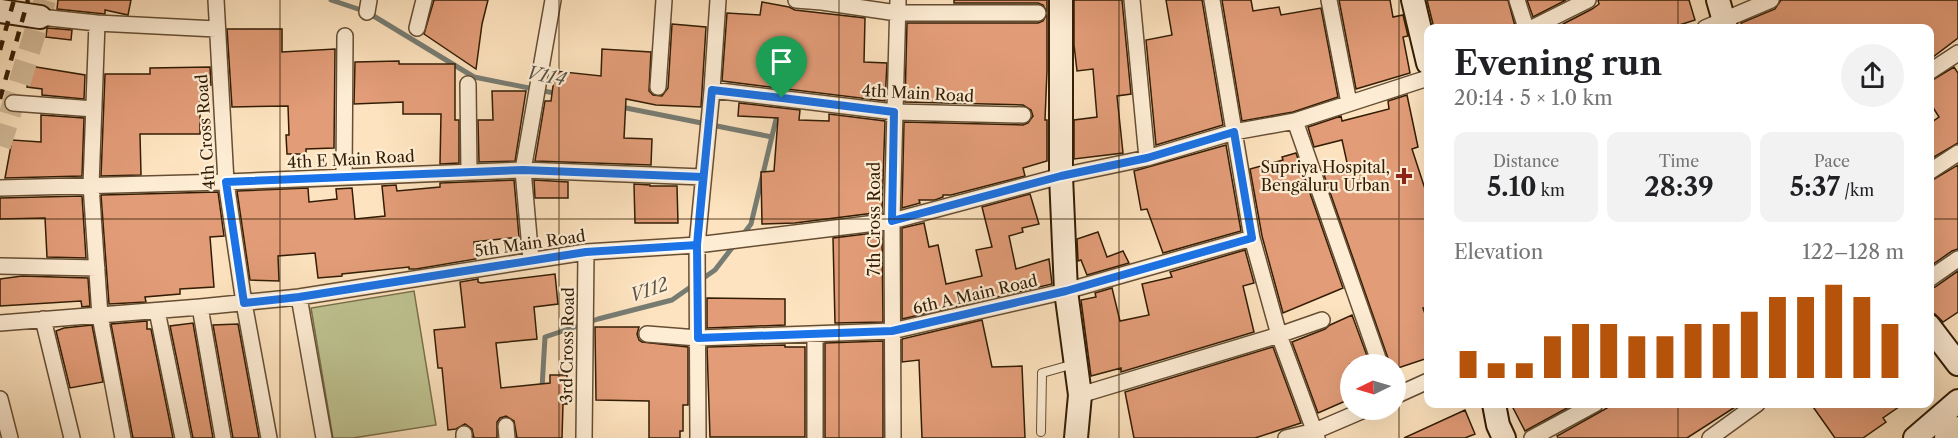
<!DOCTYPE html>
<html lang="en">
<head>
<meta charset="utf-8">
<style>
	body { margin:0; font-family:"Libre Caslon Text",serif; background:#f2f2f2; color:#202124; height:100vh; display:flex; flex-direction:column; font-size:22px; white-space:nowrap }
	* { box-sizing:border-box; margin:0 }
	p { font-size:20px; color:#757577 }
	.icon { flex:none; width:33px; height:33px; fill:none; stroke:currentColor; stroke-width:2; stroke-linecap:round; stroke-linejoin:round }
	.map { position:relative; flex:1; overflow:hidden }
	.details { position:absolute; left:1424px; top:24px; width:510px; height:384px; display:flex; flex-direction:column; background:#fff; border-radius:12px; box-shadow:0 6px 24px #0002 }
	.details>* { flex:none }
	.needle { width:39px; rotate:265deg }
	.fabs { position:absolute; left:1340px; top:354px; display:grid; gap:12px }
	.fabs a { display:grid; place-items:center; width:66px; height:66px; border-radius:50%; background:#fff; box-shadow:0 6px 24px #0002; font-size:30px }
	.pin { position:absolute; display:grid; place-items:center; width:51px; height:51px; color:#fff; margin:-62px -26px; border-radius:50% 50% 50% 0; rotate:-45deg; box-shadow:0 0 6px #0007 }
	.pin .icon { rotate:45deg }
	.round { display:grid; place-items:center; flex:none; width:63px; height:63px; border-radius:32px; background:#f2f2f2 }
	.head { display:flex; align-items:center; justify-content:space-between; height:102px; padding:0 30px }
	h1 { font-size:33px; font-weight:800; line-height:45px }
	.metrics { display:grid; grid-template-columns:repeat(3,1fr); gap:9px; height:102px; padding:6px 30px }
	.metrics div { display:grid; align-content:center; border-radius:12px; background:#f2f2f2; text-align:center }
	.metrics b { font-size:26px; font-weight:800 }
	.metrics small { font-size:16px; font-weight:400 }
	.metrics p { font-size:16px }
	.chart { height:168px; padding:12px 30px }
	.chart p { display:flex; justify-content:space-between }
	.chart svg { width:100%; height:108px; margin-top:6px; stroke:#b45309; stroke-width:6 }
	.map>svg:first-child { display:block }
	.green { fill:#bfc492; stroke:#78704b; stroke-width:1.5 }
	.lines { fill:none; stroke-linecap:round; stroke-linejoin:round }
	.stream { stroke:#777c73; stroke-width:5 }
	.building { fill:#e29c78; stroke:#321d04; stroke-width:1.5 }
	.secondary-tunnel { stroke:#d4bb9a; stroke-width:22; stroke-dasharray:22 11; stroke-linecap:butt }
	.lane-casing { stroke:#654e33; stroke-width:10 }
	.street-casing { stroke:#654e33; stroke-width:18 }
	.secondary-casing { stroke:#321d04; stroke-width:26 }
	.lane { stroke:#feedd5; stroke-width:8 }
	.street { stroke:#feedd5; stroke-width:15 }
	.secondary { stroke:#feedd5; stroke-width:22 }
	.rail { stroke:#321d04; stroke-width:4.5; stroke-dasharray:10 10; stroke-linecap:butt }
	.route-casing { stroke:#fff; stroke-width:12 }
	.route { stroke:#1a73e8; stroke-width:8 }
	.grid { fill:none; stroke:#321d04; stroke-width:1.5; stroke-opacity:0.55 }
	.poi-dot { fill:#8f2418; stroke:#feedd5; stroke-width:2 }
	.labels { text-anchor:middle; stroke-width:4.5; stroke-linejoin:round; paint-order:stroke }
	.street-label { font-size:16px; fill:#321d04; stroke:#feedd5 }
	.poi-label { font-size:16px; fill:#321d04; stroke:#feedd5; text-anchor:end }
	.water-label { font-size:18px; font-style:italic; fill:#5a5445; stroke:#feedd5 }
</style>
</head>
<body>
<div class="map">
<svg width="1958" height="438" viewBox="0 0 1958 438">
	<rect width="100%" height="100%" fill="#fde3bf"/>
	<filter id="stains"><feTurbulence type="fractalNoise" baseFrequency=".00333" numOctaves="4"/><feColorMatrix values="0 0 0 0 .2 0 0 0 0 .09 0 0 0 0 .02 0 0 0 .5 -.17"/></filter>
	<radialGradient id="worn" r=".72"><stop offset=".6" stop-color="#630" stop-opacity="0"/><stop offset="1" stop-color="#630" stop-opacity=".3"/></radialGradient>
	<path class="green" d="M414 291 436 425 353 438H333L311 308Z"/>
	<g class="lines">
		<path class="stream" d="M331 0 367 12 474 77 559 94
			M621 107 772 137
			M741 237 751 224 785 82
			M542 388 545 337 598 319 672 300 715 270 735 244"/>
	</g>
	<path class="building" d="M58 0H131L128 15 105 10V14L57 9Z
		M434 0H488L482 24 476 69 424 34Z
		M954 0H1047V12L1043 5 1038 3H954Z
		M1074 0H1122L1131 94 1117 96 1123 153 1074 159V120L1097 117 1093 69 1077 71 1074 45Z
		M1166 0H1202L1223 125 1156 145 1146 40 1172 35Z
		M1222 0H1251L1253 11 1279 7 1281 15 1321 8 1338 97 1293 112 1242 121Z
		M1339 0H1390L1393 17 1403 15 1408 36 1403 37 1410 73 1356 89Z
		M1427 0H1508L1515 26 1507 28H1434Z
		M1527 0H1566L1533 17Z
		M1598 0H1689L1695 20 1670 28H1564L1563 24 1592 9 1599 4Z
		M1781 0H1958V38L1929 60V28H1744L1741 23 1775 9Z
		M762 2 789 7 795 10 865 18 864 62 887 63 885 101 722 81 727 13 760 15Z
		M1047 14V71L1045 120H1047V161L1023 168 1025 176 951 195H943V197L935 200H919L920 203 902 208 904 122 1023 125 1028 123 1033 116 1031 110 1023 105 905 102 907 23H1038L1043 21Z
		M672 24 706 27 701 107 656 105 626 99 624 138 652 139 651 165 535 161 545 101H551L555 71 601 76 602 49 651 52 649 91 653 95 662 96 668 88Z
		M47 28 72 30 71 40 46 37Z
		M227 29H282V52L335 49 334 148 306 149V154H287L286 135H289L288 106 232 107Z
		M399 61V64H455V120H459V163L440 164 441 114H403V102L354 104 355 62Z
		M30 66 85 75 84 99 42 95V89L27 87Z
		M210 67 211 85 200 86V134H140L141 175 101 176 105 74H150V68Z
		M1954 67 1958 73V143L1929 160V124L1939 117 1929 101V82Z
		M492 91H526L515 161 479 162 478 120H493Z
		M1407 95 1418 147 1412 149 1428 198V307L1423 308 1428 322V358L1395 369V364H1390L1324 175 1348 167 1342 140 1314 147 1308 127 1341 116 1342 121 1389 109 1388 101Z
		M739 103 800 110 799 120 829 121V114L885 121 882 212 795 223 762 224 761 172 774 171 778 118 738 116Z
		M41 115 84 118 82 176 5 178 12 140 41 142Z
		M1226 145 1241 231 1163 253 1147 209 1141 210 1134 171Z
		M1296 153 1343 288 1283 313 1262 236 1250 169 1283 160 1282 157Z
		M1958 165V249L1952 251 1929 267V182Z
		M514 180 519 237 474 242 476 259 416 269H409V267L342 274V276L318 278 315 253 278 256 279 281 250 280 237 191 308 188 309 202 337 199 336 189 352 188 355 219 385 216 382 186 396 185 397 191 440 187V183Z
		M534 180 568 182V198H535Z
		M634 184 650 185V186H677L678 223H635Z
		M218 192 224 236 210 237 214 287 180 289V294L145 297 146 302 109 304 101 195Z
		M1030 194 1039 224 1022 228 1023 232 1009 236 1016 269 1049 259 1052 284 902 319V228L924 223 929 247 938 245 946 284 982 276 976 250 992 247 982 207Z
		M82 196 86 258 47 257 45 218 0 219V198Z
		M882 232 883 322 835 323 833 238Z
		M1098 232 1107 257 1123 251 1129 263 1087 275 1081 260 1078 261 1077 239Z
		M1245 250 1254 283 1243 286 1254 332 1121 372V368L1091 376 1081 300 1096 297 1095 293 1112 288 1120 321 1149 315 1142 284 1172 277 1170 272Z
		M1958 271V312L1943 322 1935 314 1929 313V289L1935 287Z
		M555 274 558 304 534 307 537 339 496 343 501 388 550 383V375H567V404H563L562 438H517L514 421 506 416 500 418 497 422V438H474L472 429 465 424 456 429 448 430 442 368H438L434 330 465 327 460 282 478 279V282L481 283Z
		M22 276 88 278 90 306 82 307 81 301 0 306V279Z
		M707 298 785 299V325L707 328Z
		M1352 315 1370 364H1350V399L1318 413 1292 342 1325 329 1330 325Z
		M982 320 992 367 1022 366 1025 438H922L919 360 902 362V339Z
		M147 321V329H151L173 438H133L111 324Z
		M193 323 213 438H193L170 326Z
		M238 324 259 438H233L213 325Z
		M92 325 103 382 70 388 56 331 64 328Z
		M595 327H639L637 334 639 340 642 342 688 347V405H683V431H680V438H649V401L596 400Z
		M883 341V438H825V343Z
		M785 345V347H805V437H710L707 347Z
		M1273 347 1301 423 1255 438H1134L1125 392Z
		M1511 404H1567L1569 407 1525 431Z
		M1614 404H1740L1687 438H1558L1557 436Z
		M1811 404H1903L1883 418 1886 422 1863 438H1835Z
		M1465 410 1475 434 1465 438H1404Z"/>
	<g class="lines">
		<path class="secondary-tunnel" d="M0 146 45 0"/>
		<g class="lane-casing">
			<path id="lane" d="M1041 432 1042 373 1074 364"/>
		</g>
		<g class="street-casing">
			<path id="street" d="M216 0 226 182 244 303 269 438
				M796 0 822 2 897 13H1038
				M1132 0 1147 158
				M1212 0 1252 238 1279 335 1317 438
				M1329 0 1349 103
				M1517 0 1526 28
				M367 12 369 0
				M40 17 97 23 216 29
				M97 23 91 185 100 316 123 438
				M417 28 424 0
				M1532 28 1588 0
				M1705 28 1771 0
				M1929 72 1958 53
				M468 84 469 172
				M658 87 664 0
				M712 90 894 112 1023 115
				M13 103 94 109
				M1295 121 1380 364
				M1929 172 1958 153
				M344 177 345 36
				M0 188 226 182 523 170 703 177
				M531 260 523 170 553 0
				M0 266 97 268
				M1929 279 1958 259
				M299 297 324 438
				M200 307 223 438
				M157 311 183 438
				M43 319 72 438
				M0 323 200 307 299 297 586 252 697 245 892 221 1061 176 1147 158 1234 132 1295 121 1428 78
				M647 334 698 338 892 331 1066 291 1252 238
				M815 334V438
				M1080 395 1279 335 1322 320
				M1395 396 1428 381
				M0 399 10 438
				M506 426 507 438
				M464 434V438
				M584 438 586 252
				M698 438 697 245 712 90 718 0
				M893 438 892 221 898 0
				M1286 438 1315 431 1364 410
				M1532 438 1595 404
				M1710 438 1757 404"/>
		</g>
		<g class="secondary-casing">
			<path id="secondary" d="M1061 0V176L1066 291 1080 395 1076 438
				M1413 0 1428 63
				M1718 0 1726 28
				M0 11 40 17
				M1929 326 1958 364
				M1494 404 1498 425 1504 438
				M1915 438 1958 401
				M1946 438 1958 428"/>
		</g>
		<use href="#lane" class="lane"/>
		<use href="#street" class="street"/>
		<use href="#secondary" class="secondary"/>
		<path class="rail" d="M0 50 14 0
			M0 99 28 0"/>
	</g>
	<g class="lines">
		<g class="route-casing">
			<path id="route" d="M782 98 712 90 697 245 586 252 299 297 244 303 226 182 523 170 703 177 697 245 698 338 892 331 1066 291 1252 238 1234 132 1147 158 1061 176 892 221 894 112 782 98"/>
		</g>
		<use href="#route" class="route"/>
	</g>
	<path class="grid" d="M280 0V438M559 0V438M839 0V438M1119 0V438M1399 0V438M1678 0V28M0 219H1428M1929 219H1958M1678 404V438"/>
	<path class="poi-dot" d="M1401 167h6v6h6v6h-6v6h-6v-6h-6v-6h6z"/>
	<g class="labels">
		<g class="street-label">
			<text transform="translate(918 93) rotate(3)" y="6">4th Main Road</text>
			<text transform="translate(205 132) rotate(-94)" y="6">4th Cross Road</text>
			<text transform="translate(351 159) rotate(-3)" y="6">4th E Main Road</text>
			<text transform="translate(874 219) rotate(-90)" y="6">7th Cross Road</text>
			<text transform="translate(530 243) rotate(-8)" y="6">5th Main Road</text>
			<text transform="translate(975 294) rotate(-13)" y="6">6th A Main Road</text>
			<text transform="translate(567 345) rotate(-89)" y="6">3rd Cross Road</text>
		</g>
		<g class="poi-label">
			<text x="1390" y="173">Supriya Hospital,<tspan x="1390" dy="18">Bengaluru Urban</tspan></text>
		</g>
		<g class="water-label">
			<text transform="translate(546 76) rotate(11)" y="6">V114</text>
			<text transform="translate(649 290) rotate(-19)" y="6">V112</text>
		</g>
	</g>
	<rect width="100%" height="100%" filter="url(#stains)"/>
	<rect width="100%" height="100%" fill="url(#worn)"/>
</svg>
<div class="fabs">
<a><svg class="needle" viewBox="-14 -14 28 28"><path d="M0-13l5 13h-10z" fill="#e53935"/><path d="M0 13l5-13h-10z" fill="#757577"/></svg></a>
</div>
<div class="pin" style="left:782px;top:98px;background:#1e9e55"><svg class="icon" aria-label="arrive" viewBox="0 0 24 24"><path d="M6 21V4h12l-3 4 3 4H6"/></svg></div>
<section class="details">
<div class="head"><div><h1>Evening run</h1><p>20:14 · 5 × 1.0 km</p></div><a class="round"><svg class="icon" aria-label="share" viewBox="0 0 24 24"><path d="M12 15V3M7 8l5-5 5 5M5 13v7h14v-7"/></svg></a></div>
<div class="metrics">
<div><p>Distance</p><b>5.10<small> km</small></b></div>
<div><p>Time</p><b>28:39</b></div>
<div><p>Pace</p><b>5:37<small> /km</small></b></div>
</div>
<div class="chart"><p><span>Elevation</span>122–128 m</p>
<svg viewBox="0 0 160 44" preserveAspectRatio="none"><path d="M5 44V33M15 44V38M25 44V38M35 44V27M45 44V22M55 44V22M65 44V27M75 44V27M85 44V22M95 44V22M105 44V17M115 44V11M125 44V11M135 44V6M145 44V11M155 44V22"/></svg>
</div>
</section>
</div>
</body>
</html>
